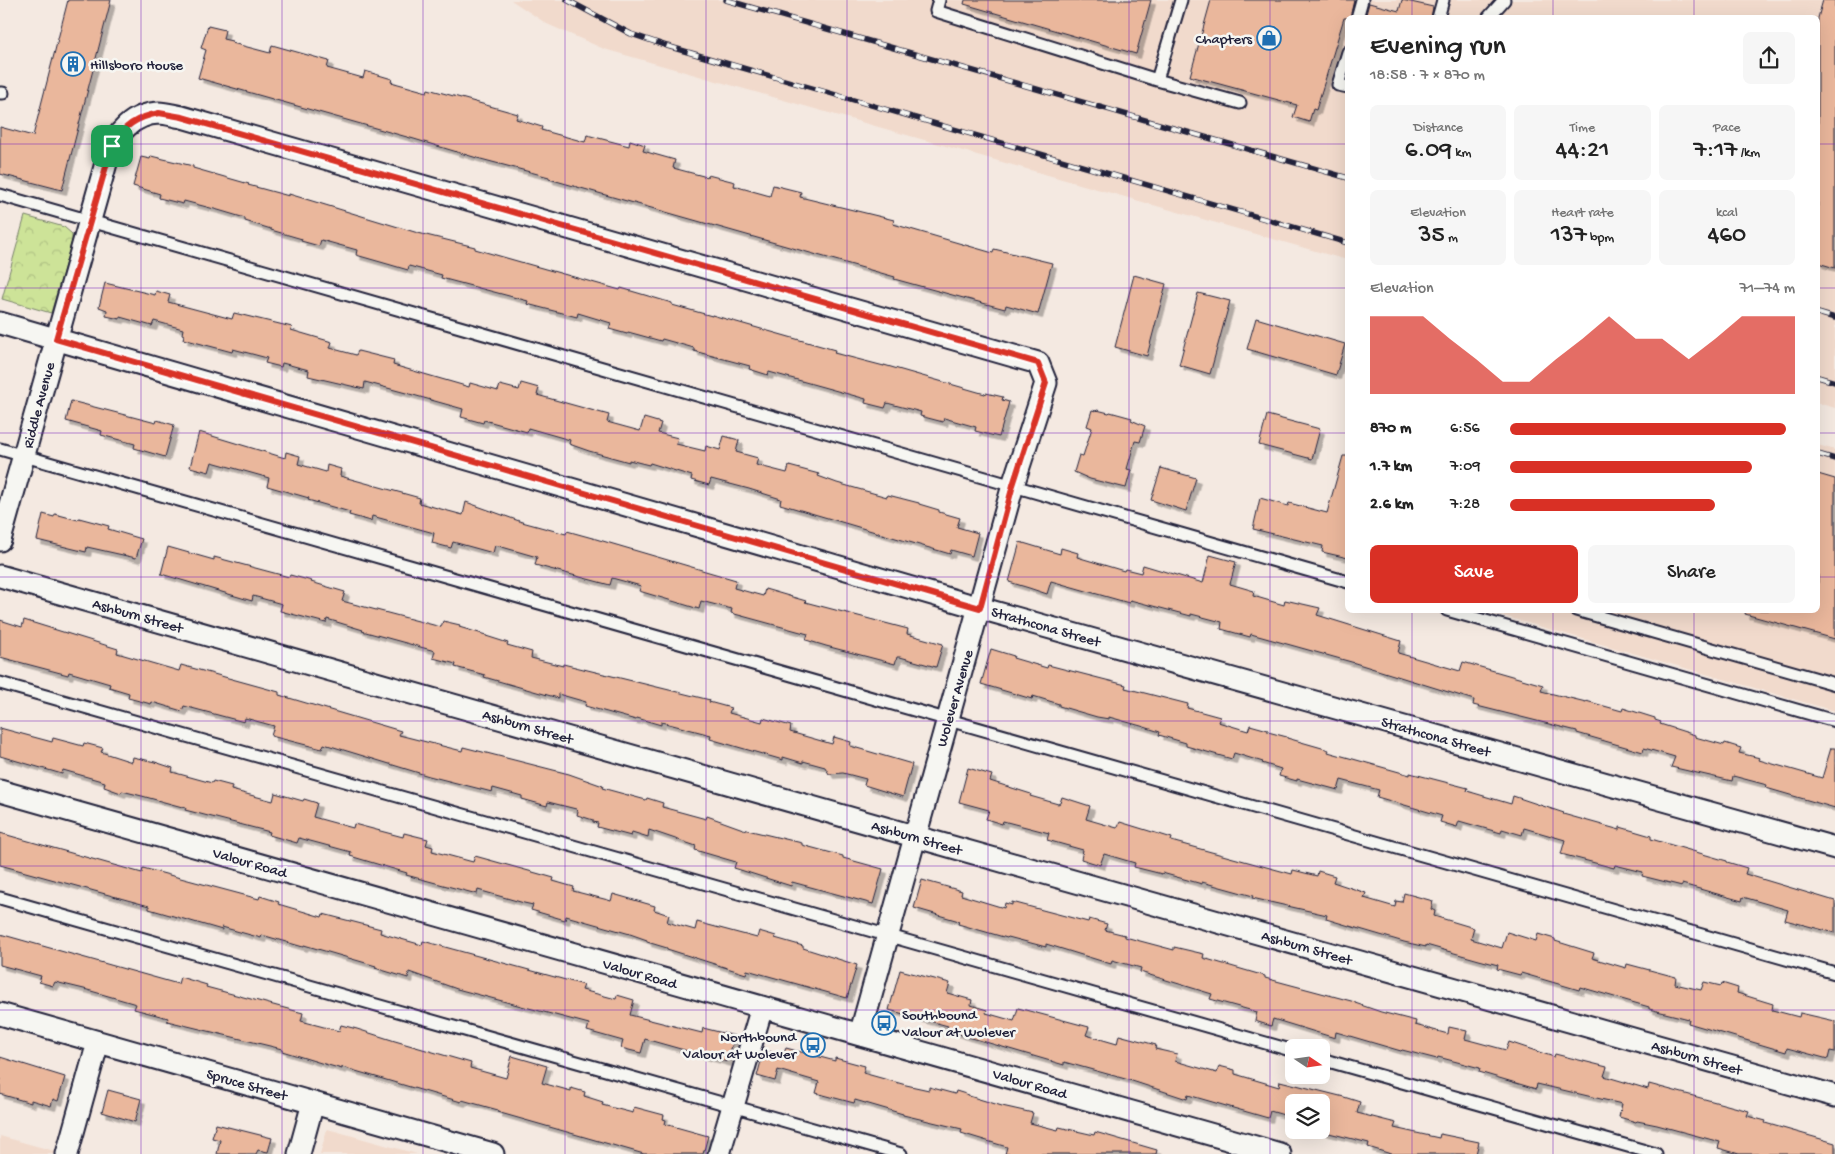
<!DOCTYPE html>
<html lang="en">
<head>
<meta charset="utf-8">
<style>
	body { margin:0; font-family:"Gochi Hand",sans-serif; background:#f6f6f6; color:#222; height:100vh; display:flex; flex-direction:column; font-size:19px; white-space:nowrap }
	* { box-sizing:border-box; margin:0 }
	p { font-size:16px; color:#767676 }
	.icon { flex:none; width:28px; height:28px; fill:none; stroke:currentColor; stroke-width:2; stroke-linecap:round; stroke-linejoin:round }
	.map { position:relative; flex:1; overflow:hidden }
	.details { position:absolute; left:1345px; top:15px; width:475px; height:598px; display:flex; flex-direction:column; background:#fff; border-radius:8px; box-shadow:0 5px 20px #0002 }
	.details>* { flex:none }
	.needle { width:32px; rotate:103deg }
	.tools { position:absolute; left:1285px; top:1039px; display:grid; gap:10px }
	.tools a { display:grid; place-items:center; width:45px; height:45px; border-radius:8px; background:#fff; box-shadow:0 5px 20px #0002; font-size:25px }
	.pin { position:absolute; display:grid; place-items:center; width:42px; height:42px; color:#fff; margin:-21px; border-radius:10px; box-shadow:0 2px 8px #0006 }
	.round { display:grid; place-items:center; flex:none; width:52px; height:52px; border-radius:8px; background:#f6f6f6 }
	.summary { display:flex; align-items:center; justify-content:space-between; height:85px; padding:0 25px }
	h1 { font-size:28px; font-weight:600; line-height:38px }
	.metrics { display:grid; grid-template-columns:repeat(3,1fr); gap:8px; height:85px; padding:5px 25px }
	.metrics div { display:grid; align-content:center; border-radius:8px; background:#f6f6f6; text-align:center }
	.metrics b { font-size:25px; font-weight:600 }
	.metrics small { font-size:14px; font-weight:400 }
	.metrics p { font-size:14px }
	.chart { height:140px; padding:10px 25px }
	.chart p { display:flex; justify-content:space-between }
	.chart svg { width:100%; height:90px; margin-top:5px; fill:#d93025; opacity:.7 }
	.button { display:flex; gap:10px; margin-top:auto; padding:10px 25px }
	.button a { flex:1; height:58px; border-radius:8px; background:#d93025; color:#fff; font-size:20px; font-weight:600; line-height:58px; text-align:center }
	.button a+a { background:#f6f6f6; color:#222 }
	ul { padding:0 25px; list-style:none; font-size:16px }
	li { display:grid; grid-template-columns:80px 60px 1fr; align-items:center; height:38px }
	li i { height:12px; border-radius:6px; background:#d93025 }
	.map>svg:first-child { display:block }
	.built { fill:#f1dacc }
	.forest { fill:url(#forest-crowns); stroke:#78826a }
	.building { fill:#eab79c; stroke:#22223b; filter:url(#shadow) }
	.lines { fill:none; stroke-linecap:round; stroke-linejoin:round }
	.service-casing { stroke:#22223b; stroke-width:15 }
	.minor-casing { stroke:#22223b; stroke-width:25 }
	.service { stroke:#f6f6f2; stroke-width:11 }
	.minor { stroke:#f6f6f2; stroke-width:21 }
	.rail-casing { stroke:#22223b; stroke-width:5.5 }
	.rail { stroke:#f6f6f2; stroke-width:4; stroke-dasharray:11; stroke-linecap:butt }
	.route-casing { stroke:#fff; stroke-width:10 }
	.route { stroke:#d93025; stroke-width:6 }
	.grid { fill:none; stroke:#7b2cbf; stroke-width:1; stroke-opacity:0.55 }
	.labels { text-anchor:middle; stroke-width:5; stroke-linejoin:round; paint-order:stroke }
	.poi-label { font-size:15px; fill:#22223b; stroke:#f6f6f2; text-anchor:end }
	.street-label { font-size:15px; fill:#22223b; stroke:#f6f6f2 }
</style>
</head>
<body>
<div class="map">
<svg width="1835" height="1154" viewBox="0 0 1835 1154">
	<defs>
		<pattern id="forest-crowns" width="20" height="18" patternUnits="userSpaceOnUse" patternTransform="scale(1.25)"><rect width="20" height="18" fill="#cde398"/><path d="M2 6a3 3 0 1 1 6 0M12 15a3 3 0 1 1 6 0" fill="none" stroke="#b0c284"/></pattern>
		<filter id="shadow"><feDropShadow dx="4.5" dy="4.5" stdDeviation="0" flood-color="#0004"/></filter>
	</defs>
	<rect width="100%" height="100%" fill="#f4e9e1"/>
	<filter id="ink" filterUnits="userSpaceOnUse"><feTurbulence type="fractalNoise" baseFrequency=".02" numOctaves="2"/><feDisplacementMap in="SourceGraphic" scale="10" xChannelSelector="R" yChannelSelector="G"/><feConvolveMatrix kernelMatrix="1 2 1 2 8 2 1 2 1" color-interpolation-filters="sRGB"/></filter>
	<g filter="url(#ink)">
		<path class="built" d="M511 0H1835V408L1818 403V18H1348L1347 260 604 49 547 24Z
			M1818 445 1835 450V711L1482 610H1818Z
			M327 1129 335 1131 417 1154H320Z
			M0 1136 58 1152 57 1154H0Z"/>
		<path class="forest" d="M25 216 64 227 72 234V241L51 313 2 299Z"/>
		<path class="building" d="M68 0H111L62 190 0 174V127L33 136Z
			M965 0H1151L1136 54 964 4Z
			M1211 0H1354L1350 18H1344L1316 110 1313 109 1309 122 1293 117 1297 105 1190 76Z
			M1402 0 1433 7 1431 18H1365L1369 3 1399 11Z
			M1823 0H1835V268L1818 263V18Z
			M208 26 225 30 223 39 232 41V43L270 53 272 45 329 61 327 68 363 78 365 71 392 79 391 82 427 92 428 89 461 98 518 114 516 119 542 127 541 130 585 142 587 135 629 146 630 140 645 145 643 151 675 160 673 168 707 177 708 175 735 182 734 186 770 196 773 185 801 192 800 197 894 220 893 224 955 242 993 253 994 249 1052 263 1038 314 1006 305 1005 309 956 296 894 279 895 277 549 179V177L477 158 414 139 198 78 206 50 201 48Z
			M151 156 193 166V168L249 184 248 185 289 196V194L418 233 475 247V249L517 261 620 290 621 288 672 303V305L712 316V315L835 350 834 353 884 366V365L985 394 986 393 1003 397 1002 400 1009 402 999 437 975 431 976 427 944 418 943 422 920 416 921 412 887 403 885 408 865 403 866 399 769 372 768 375 749 369 750 366 694 351V348L662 339 661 341 628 332 627 334 609 329 611 323 578 313 577 317 527 304 528 301 441 278 442 275 409 266 408 270 384 263 356 255 357 250 321 240 319 246 301 241 302 239 271 230V229L245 221V218L218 210 184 201 183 204 159 198 160 194 133 186 141 157 150 159Z
			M1134 275 1166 284 1147 356 1115 347Z
			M105 283 155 295 156 291 170 295 168 302 232 319 234 313 292 327 291 330 332 342 330 348 356 355 358 351 394 360 393 365 469 387 470 383 498 391 500 385 519 390 521 383 539 388 537 395 609 415 607 422 640 431 644 418 661 423 658 433 678 438 676 444 705 451 706 446 720 450 724 436 739 440 736 452 758 458 756 465 787 473 789 466 819 474 818 476 837 483 887 497 888 495 919 503V504L939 510V512L960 518 957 527 978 533 972 556 951 550 950 554 780 504 781 499 749 489 711 479 709 485 691 480 692 476 650 463 649 465 629 460V462L589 451 569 444 570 440 528 428 527 432 484 420 483 423 461 417 463 409 406 393 365 382 364 389 308 376 309 370 282 363 281 367 265 363 267 358 233 349 232 352 183 339 184 335 182 334 183 329 154 321 152 326 120 317V319L106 316 107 310 99 307Z
			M1198 293 1230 301 1210 374 1179 365Z
			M1256 318 1345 344 1336 375 1247 349Z
			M71 401 156 423 157 420 174 425 165 457 134 448 135 444 101 435 102 431 66 421Z
			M1092 410 1096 411 1097 410 1109 413 1110 412 1132 418 1131 420 1145 426 1140 442 1135 441 1127 469 1131 470 1126 488 1090 479 1074 472 1079 455 1083 456 1092 428 1087 426Z
			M1267 415 1320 429 1312 459 1259 445Z
			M199 432 285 458 286 452 300 456 298 464 326 472 327 465 341 469 340 476 420 498 419 503 463 515 466 502 522 522 566 534 567 531 596 539 736 580 734 588 763 596 765 589 806 601 805 602 908 629 907 634 943 644 936 667 900 657H897L895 664 826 646 806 640 808 634 731 613 732 609 701 601 699 609 639 591 641 586 612 578 610 585 535 565 537 557 495 545 493 553 453 542 451 548 432 543 434 533 372 516 371 521 349 515 350 512 308 500 309 498 267 486 269 478 212 462 209 472 190 467Z
			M1343 456H1348V558L1322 552 1323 546 1253 529 1260 498 1288 506 1289 503 1327 513Z
			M1161 468 1196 478 1186 511 1151 500Z
			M1818 474 1835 479V639L1745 614 1746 610H1818Z
			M43 514 54 517 55 514 78 520 79 518 109 526 108 529 142 539 136 558 87 547 86 552 37 540Z
			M1020 542 1060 554 1061 548 1078 553 1077 557 1124 571 1125 569 1141 573 1143 565 1203 583 1210 555 1236 562 1230 584 1254 591 1253 596 1284 605 1285 600 1320 608 1317 615 1401 641 1398 653 1460 671 1463 662 1543 685 1541 691 1586 702V701L1622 711 1623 708 1655 718V720L1661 722 1660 724 1695 735V737L1724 745 1725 743 1741 748 1739 753 1760 758 1759 760 1822 778 1831 748H1835V808L1766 788 1767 785 1733 776 1732 781 1671 767 1675 757 1644 748 1643 752 1577 733V731L1473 705 1474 700 1355 663 1251 634 1250 637 1221 629 1222 622 1191 614V616L1130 600 1129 603 1051 581 1047 594 1029 588 1009 582Z
			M168 547 214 560V557L289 577 290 575 312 581 311 582 345 592 342 601 441 627 443 621 460 625 459 627 486 635V636L508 643 507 645 532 652 531 658 563 666V664L710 700 709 702 731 708 729 713 762 722 763 718 791 726 790 732 832 744 834 737 851 742 850 746 912 764 903 797 864 785 866 779 843 773 829 774 825 767 803 761V763L783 757V760L710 739 711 735 661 722V725L637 718 636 720 585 706 586 702 558 694V698L484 677 485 675 455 667 456 664 433 658 435 651 362 631 363 630 327 619 326 623 280 611 282 604 253 596 252 601 161 574Z
			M0 620 22 627 24 620 118 649 117 653 179 671 181 665 279 692V695L401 731 399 735 462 751 463 747 569 774 603 786 602 788 646 800 647 798 663 803 662 807 706 819 707 816 743 829 802 843V845L843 856V858L883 869 873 904 792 882 791 886 734 868 736 862 695 850 696 846 649 830 648 837 632 832 631 836 597 827 598 823 593 822V820L577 815 578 811 576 809 548 802 547 806 522 799V796L493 788 492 792 429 776 324 744 322 749 271 736 274 726 245 718 244 722 184 706 182 711 152 702 151 704 128 698 129 693 109 687 110 684 69 672 68 675 0 657Z
			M991 649 1014 656 1013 658 1047 668 1048 665 1110 681 1126 685 1125 688 1188 704 1187 708 1220 717 1218 722 1248 731 1250 725 1268 730V732L1287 737V738L1329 750 1328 752 1410 775V773L1468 788 1467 791 1511 804 1513 796 1564 813 1563 814 1620 830V827L1651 836V839L1727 861V862L1747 868 1745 874 1835 901V933L1785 920 1788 910 1743 897 1742 901 1682 884V886L1642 876 1643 872 1615 865 1614 868 1561 854 1565 840 1524 828 1522 835 1502 829 1501 833 1459 821 1457 827 1440 822 1442 816 1377 797 1379 790 1341 780 1338 790 1297 779V781L1279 776 1281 769 1262 763 1263 762 1234 753 1232 759 1186 746V743L1159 735 1160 732 1141 726 1109 717V719L1097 717 1059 706V704L1033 696 1032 699 981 684Z
			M0 728 52 742 53 738 83 746 84 743 103 748 101 752 132 762 133 757 155 762 173 768 172 772 212 783 213 781 232 786 231 790 273 801 275 793 303 801 304 799 317 803 313 817 353 828 354 824 403 837 404 833 428 839 426 845 433 847 432 851 473 862 475 856 554 878 553 881 574 887 573 891 608 900 611 901 613 894 655 906 654 910 669 915 667 922 695 930 697 922 757 938 759 931 776 936 775 938 803 946V948L857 965 847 998 747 970 746 974 667 949V948L647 942V940L630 934 566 916 565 920 531 910 533 905 524 903 478 890 477 894 406 875 407 873 350 856 351 852 299 838 297 843 269 835 270 832 185 810 186 808 142 796 122 791 121 793 104 787 105 782 63 770 62 774 0 756Z
			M968 768 992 775 990 781 1031 794 1030 796 1058 804 1060 803 1062 797 1090 806 1086 819 1117 828 1120 822 1172 838 1171 841 1292 874 1293 870 1317 876 1318 871 1335 876 1333 882 1366 893 1364 898 1395 907 1396 901 1402 902 1404 893 1433 901 1431 909 1435 911 1434 916 1474 928 1471 939 1502 948 1507 932 1536 941 1538 934 1555 939V941L1594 953 1592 958 1626 968 1627 964 1676 977 1675 984 1701 990 1704 982 1721 986 1722 983 1738 988 1737 993 1773 1004 1772 1010 1799 1017 1800 1013 1835 1021V1052L1830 1051 1828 1059 1787 1048 1786 1052 1688 1023 1689 1019 1649 1009V1007L1580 987 1579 990 1521 973 1520 975 1497 969 1498 965 1479 960 1426 945V947L1404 942 1346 925 1326 919 1327 915 1252 898 1253 896 1202 882V884L1162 873V874L1134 867 1135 863 1104 854 1100 865 1081 859 1083 850 1047 840 1049 833 1003 821 1002 824 986 819 989 810 959 802Z
			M0 833 142 873 143 868 259 899 260 896 279 902 278 904 322 917 323 914 381 929 380 933 422 945 423 941 584 985 582 990 616 999 617 995 634 1000 630 1015 702 1033 703 1028 735 1036 727 1062 645 1039 641 1053 621 1048 623 1041 587 1031 589 1024 457 989 409 972 408 978 375 968 376 966 304 945 303 947 262 935 261 938 222 927V930L149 909V906L0 865Z
			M922 880 962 891 961 895 1004 908 1005 903 1012 905V902L1088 922 1089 919 1107 924 1105 930 1125 935V937L1174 950V947L1204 954 1203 958 1265 976V978L1355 1002V1003L1381 1012 1416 1021 1415 1025 1448 1034 1449 1027 1467 1031 1465 1039 1506 1050 1509 1042 1554 1057 1555 1054 1607 1067 1604 1076 1648 1089 1649 1084 1749 1111 1747 1116 1766 1121 1765 1123 1835 1143V1154H1739L1718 1148 1720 1142 1657 1125 1637 1121 1636 1122 1619 1117 1622 1104 1537 1084 1536 1089 1479 1072 1480 1068 1438 1057 1437 1059 1402 1050 1401 1051 1336 1032 1335 1038 1273 1019 1271 1026 1255 1021 1257 1012 1210 999 1212 994 1140 972 1141 968 1112 960 1111 964 1046 944V947L1008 937 1007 938 958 924 959 921 914 908Z
			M0 934 178 984 180 977 207 985 206 987 303 1013 301 1021 339 1031 341 1025 357 1029 395 1041 471 1063 470 1068 506 1078 512 1056 547 1066 542 1083 571 1091V1088L585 1092 584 1096 603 1102 602 1105 633 1113 634 1107 664 1115 663 1119 666 1120 665 1124 708 1136 703 1154H644L497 1112 498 1110 462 1100 461 1102 451 1099 342 1067V1069L321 1063 282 1051V1049L167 1021 168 1018 134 1009 136 1004 84 989 55 982 53 986 39 982 41 976 0 965Z
			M900 970 950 983 947 993 972 1000 971 1005 987 1010 986 1013 1014 1021 1018 1008 1089 1027 1086 1035 1117 1044 1119 1035 1156 1045 1155 1049 1177 1054 1175 1061 1217 1073 1219 1066 1235 1070V1074L1279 1087 1280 1081 1344 1097 1360 1102 1357 1113 1396 1123 1394 1128 1439 1138 1440 1134 1479 1142 1476 1154H1391L1368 1147 1369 1143 1321 1131V1102H1294L1291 1117 1270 1111 1268 1118 1188 1095 1187 1099 1129 1080 1064 1062V1065L1047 1060 965 1036 947 1029 948 1026 889 1010Z
			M786 1048 835 1061V1058L865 1066 863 1073 906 1085 929 1090V1087L955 1094 956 1091 969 1095V1096L1002 1106 1033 1113 1030 1123 1058 1130 1059 1127 1094 1135 1095 1132 1157 1150 1156 1154H1005L1007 1147 961 1133 962 1129 903 1115V1114L855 1100 854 1103 816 1093 819 1082 778 1070 775 1081 757 1076 764 1050 783 1055Z
			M0 1057 65 1077 58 1101 53 1099 51 1106 31 1100V1103L0 1094Z
			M108 1090 141 1099 135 1122 102 1112Z
			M216 1124 272 1138 268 1152 258 1150 256 1154H217L220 1140 212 1138Z"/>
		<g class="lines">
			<g class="service-casing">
				<path id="service" d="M939 0 936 11 1157 80
					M1181 0 1157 80 1240 103
					M1357 18 1362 0
					M1438 18 1443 0
					M1488 18 1504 0
					M1348 52 1338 85 1348 87
					M0 93H3
					M0 195 1348 582
					M0 449 1835 973
					M1447 610 1835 721
					M1576 610 1835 684
					M0 683 1294 1051
					M0 898 901 1154
					M1321 1059 1656 1154"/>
			</g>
			<g class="minor-casing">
				<path id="minor" d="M0 323 994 612 1835 848
					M0 540 108 156C116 133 133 114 159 113 166 113 175 116 182 117L1038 363 1046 383 1013 485 860 1035
					M0 576 931 841 1835 1096
					M0 791 1280 1154
					M0 1014 493 1154
					M67 1154 98 1042
					M299 1154 313 1103
					M719 1154 762 1007"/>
			</g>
			<use href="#service" class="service"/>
			<use href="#minor" class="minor"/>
			<g class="rail-casing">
				<path id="rail" d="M567 0 631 34 667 46 1348 243
					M726 0 1348 178
					M1818 313 1835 318
					M1818 377 1835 382
					M1818 454 1835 459"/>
			</g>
			<use href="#rail" class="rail"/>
		</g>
	</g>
	<g class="lines" filter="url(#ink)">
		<g class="route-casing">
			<path id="route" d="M159 113 182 117 1038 363 1046 383 1013 485 980 608 56 339 112 146C123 126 137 117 159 113Z"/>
		</g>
		<use href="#route" class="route"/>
	</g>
	<path class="grid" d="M141 0V1154M282 0V1154M423 0V1154M565 0V1154M706 0V1154M847 0V1154M988 0V1154M1129 0V1154M1270 0V1154M1412 0V18M1553 0V18M1694 0V18M0 144H1348M1818 144H1835M0 288H1348M1818 288H1835M0 433H1348M1818 433H1835M0 577H1348M1818 577H1835M1412 610V1154M1553 610V1154M1694 610V1154M0 721H1835M0 866H1835M0 1010H1835"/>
	<defs>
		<g id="shop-ring" transform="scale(1.25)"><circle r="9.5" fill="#f6f6f2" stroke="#1f6fb2" stroke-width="1.5"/><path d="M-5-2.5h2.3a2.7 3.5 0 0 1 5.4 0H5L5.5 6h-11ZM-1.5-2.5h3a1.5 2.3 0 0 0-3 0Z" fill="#1f6fb2"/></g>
		<g id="building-ring" transform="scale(1.25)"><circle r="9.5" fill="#f6f6f2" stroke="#1f6fb2" stroke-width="1.5"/><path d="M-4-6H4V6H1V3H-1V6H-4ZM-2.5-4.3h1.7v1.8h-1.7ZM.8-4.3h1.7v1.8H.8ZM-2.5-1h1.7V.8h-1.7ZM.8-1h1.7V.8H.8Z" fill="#1f6fb2"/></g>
		<g id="bus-ring" transform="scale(1.25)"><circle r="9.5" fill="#f6f6f2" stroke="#1f6fb2" stroke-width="1.5"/><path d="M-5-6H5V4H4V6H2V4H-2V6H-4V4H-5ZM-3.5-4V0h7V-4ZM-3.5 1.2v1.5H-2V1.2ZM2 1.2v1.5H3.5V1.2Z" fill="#1f6fb2"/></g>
	</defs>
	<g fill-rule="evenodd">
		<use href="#shop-ring" x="1269" y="38"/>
		<use href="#building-ring" x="73" y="64"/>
		<use href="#bus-ring" x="884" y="1023"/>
		<use href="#bus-ring" x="813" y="1045"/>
	</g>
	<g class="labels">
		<g class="poi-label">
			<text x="1252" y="43">Chapters</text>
			<text x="90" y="69" text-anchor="start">Hillsboro House</text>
			<text x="902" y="1019" text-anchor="start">Southbound<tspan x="902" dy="17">Valour at Wolever</tspan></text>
			<text x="796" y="1041">Northbound<tspan x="796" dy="17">Valour at Wolever</tspan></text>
		</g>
		<g class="street-label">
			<text transform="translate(38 405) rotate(-75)" y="5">Riddle Avenue</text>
			<text transform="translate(138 615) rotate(16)" y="5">Ashburn Street</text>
			<text transform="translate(1046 626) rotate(16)" y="5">Strathcona Street</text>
			<text transform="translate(954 698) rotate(-74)" y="5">Wolever Avenue</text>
			<text transform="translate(528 726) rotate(16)" y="5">Ashburn Street</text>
			<text transform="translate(1436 736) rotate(16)" y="5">Strathcona Street</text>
			<text transform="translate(917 837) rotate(16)" y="5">Ashburn Street</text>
			<text transform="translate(250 862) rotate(16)" y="5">Valour Road</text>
			<text transform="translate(1307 947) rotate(16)" y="5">Ashburn Street</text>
			<text transform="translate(640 973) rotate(16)" y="5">Valour Road</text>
			<text transform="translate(1697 1057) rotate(16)" y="5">Ashburn Street</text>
			<text transform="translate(1030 1083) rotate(16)" y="5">Valour Road</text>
			<text transform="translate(247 1084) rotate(16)" y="5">Spruce Street</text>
		</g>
	</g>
</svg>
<div class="tools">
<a><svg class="needle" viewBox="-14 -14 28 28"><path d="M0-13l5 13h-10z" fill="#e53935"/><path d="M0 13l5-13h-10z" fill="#767676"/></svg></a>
<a><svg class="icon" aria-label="layers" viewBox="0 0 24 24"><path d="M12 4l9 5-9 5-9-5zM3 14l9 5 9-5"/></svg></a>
</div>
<div class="pin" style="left:112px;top:146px;background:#1e9e55"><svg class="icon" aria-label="arrive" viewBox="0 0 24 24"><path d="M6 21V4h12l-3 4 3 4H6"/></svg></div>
<section class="details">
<div class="summary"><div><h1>Evening run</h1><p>18:58 · 7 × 870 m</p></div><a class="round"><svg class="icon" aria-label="share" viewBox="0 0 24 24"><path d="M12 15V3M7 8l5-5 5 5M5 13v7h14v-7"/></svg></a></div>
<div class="metrics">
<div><p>Distance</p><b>6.09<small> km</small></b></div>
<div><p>Time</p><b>44:21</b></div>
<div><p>Pace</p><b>7:17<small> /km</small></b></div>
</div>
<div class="metrics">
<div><p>Elevation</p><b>35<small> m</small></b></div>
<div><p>Heart rate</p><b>137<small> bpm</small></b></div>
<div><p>kcal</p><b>460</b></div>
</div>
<div class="chart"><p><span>Elevation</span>71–74 m</p>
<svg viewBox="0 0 160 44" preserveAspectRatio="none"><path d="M0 44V6L10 6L20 6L30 17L40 27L50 38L60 38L70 27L80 17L90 6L100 17L110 17L120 27L130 17L140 6L150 6L160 6V44z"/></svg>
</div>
<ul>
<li><b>870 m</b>6:56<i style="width:97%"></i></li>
<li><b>1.7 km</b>7:09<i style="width:85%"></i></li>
<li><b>2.6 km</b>7:28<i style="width:72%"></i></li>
</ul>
<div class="button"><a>Save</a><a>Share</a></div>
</section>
</div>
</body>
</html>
